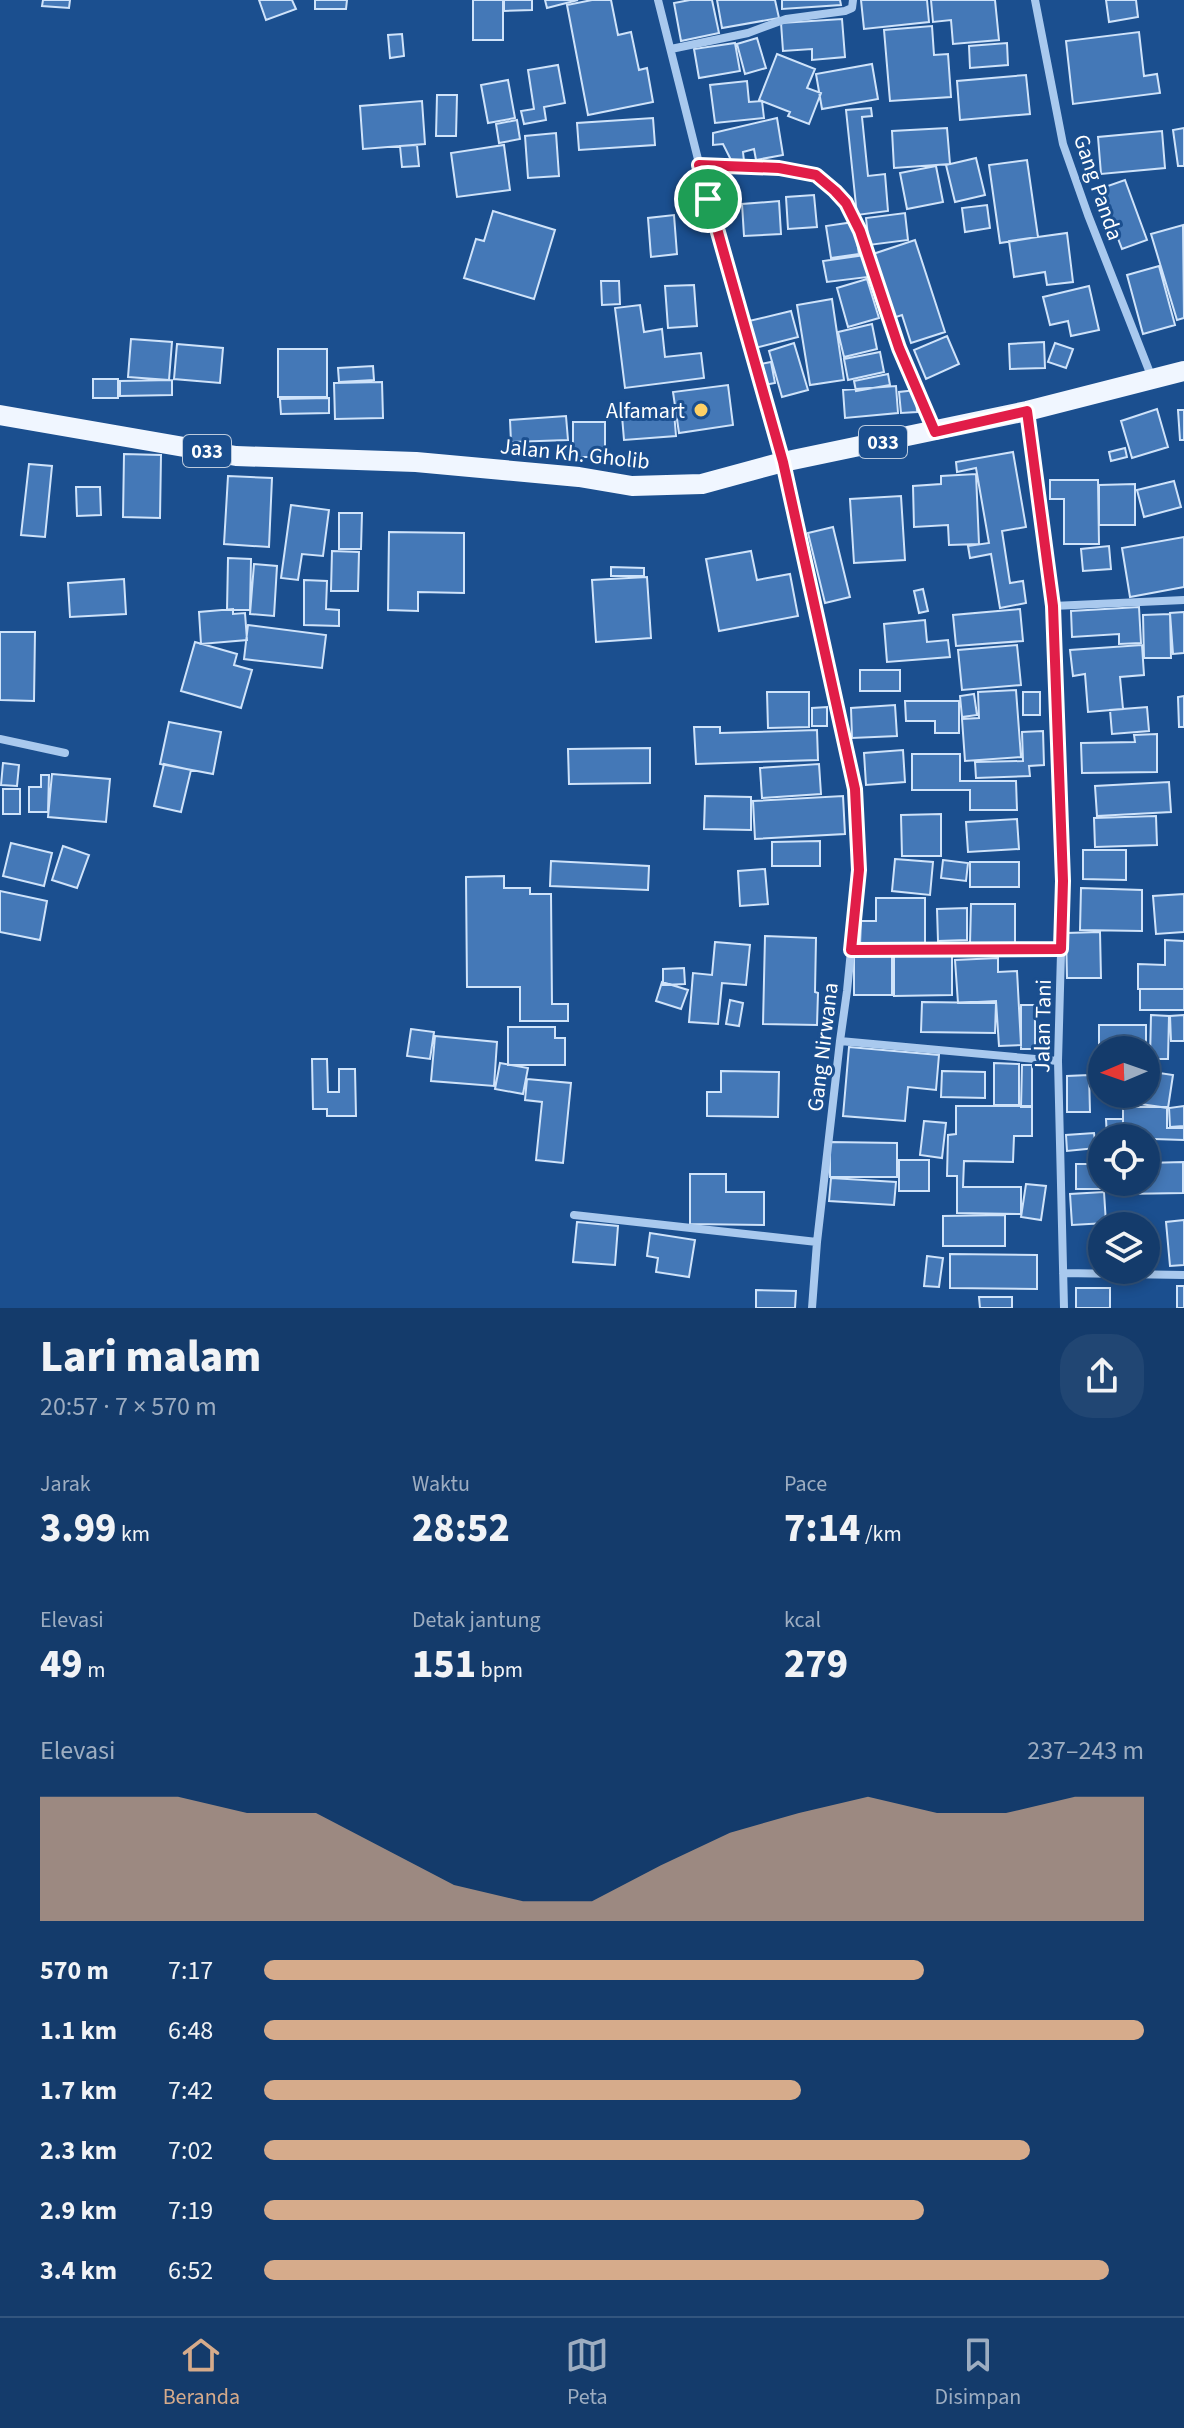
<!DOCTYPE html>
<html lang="id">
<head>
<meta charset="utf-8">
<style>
	body { margin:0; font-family:"Source Sans 3",sans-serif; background:#214673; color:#f1f3f6; height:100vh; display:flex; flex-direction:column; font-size:30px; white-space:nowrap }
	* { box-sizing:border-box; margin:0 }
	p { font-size:26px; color:#9dadc1 }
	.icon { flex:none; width:44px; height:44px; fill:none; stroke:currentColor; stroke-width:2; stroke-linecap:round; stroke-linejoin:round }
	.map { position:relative; height:1308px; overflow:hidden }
	.drawer { display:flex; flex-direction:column; background:#143b6b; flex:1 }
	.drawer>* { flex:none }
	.needle { width:52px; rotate:268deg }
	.tools { position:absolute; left:1088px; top:1036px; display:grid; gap:16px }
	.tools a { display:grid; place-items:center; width:72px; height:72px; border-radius:50%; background:#143b6b; box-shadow:0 4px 12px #0003,0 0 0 2px #33557e; font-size:40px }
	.pin { position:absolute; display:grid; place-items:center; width:68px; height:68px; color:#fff; margin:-34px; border:4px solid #fff; border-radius:50%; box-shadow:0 2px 8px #0007 }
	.round { display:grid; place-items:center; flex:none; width:84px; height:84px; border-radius:32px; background:#214673 }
	.headline { display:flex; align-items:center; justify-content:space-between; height:136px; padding:0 40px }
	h1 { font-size:44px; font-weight:800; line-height:60px }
	.stats { display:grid; grid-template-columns:repeat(3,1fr); gap:12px; height:136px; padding:8px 40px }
	.stats div { display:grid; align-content:center }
	.stats b { font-size:40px; font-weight:800 }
	.stats small { font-size:22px; font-weight:400 }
	.stats p { font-size:22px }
	.chart { height:224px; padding:16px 40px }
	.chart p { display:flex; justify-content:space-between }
	.chart svg { width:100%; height:144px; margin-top:8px; fill:#d6ab8b; opacity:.7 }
	ul { padding:0 40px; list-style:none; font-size:26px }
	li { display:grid; grid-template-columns:128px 96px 1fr; align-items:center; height:60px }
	li i { height:20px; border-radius:10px; background:#d6ab8b }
	.tab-bar { display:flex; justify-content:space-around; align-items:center; height:112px; border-top:2px solid #33557e; background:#143b6b; font-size:22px; color:#9dadc1 }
	.tab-bar a { display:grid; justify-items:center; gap:4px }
	.tab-bar .selected { color:#d6ab8b }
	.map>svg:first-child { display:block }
	.building { fill:#4478b7; stroke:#cfe3fa; stroke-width:2 }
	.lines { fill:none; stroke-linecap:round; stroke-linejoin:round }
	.minor { stroke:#a9c9ee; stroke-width:8 }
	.primary { stroke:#f0f6ff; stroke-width:20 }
	.route-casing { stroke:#fff; stroke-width:16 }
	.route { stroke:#e11d48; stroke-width:10 }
	.poi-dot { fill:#ffd166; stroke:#1b4f8f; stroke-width:3 }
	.labels { text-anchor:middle; stroke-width:6; stroke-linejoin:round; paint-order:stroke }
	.shield { fill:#1b4f8f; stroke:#bbcadd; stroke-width:2 }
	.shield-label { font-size:20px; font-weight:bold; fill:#fff }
	.street-label { font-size:22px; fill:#fff; stroke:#1b4f8f }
	.poi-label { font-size:22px; fill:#fff; stroke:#1b4f8f; text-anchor:end }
</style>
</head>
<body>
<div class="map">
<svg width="1184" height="1308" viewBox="0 0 1184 1308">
	<rect width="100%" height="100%" fill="#1b4f8f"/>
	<path class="building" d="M43 0H70L69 8 42 6Z
		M259 0H292L296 9 266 20Z
		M315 0H347L346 9H315Z
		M473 0H503V40H473Z
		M504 0H532V10L504 11Z
		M545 0H578L547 8Z
		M592 0H611L618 35 631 32 639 70 647 68 653 102 588 115 567 5Z
		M690 0H712L719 33 681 41 674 3Z
		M717 0H775L779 18 722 28Z
		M782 0H840L841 5 782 9Z
		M861 0H927L929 22 864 29Z
		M931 0H995L999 40 953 44 951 20 933 22Z
		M1106 0H1136L1138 17 1109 22Z
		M842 19 845 57 812 60V49L783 51 781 23Z
		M932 26 934 55 948 54 951 97 890 101 884 30Z
		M1139 32 1144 76 1157 74 1160 93 1073 104 1066 41Z
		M402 34 404 56 390 58 388 35Z
		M757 38 766 68 745 74 737 44Z
		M735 43 740 71 699 78 694 49Z
		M1007 43 1008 65 970 68 969 46Z
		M777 54 815 69 807 88 821 93 809 124 788 116 790 112 759 100Z
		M872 64 878 99 822 109 816 74Z
		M558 65 565 103 544 107 546 120 524 124 521 111 534 109 528 70Z
		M1026 75 1030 114 960 120 957 81Z
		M508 80 515 118 488 123 481 85Z
		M747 81 749 102 762 101 764 118 715 123 710 85Z
		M437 95H457L456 136H436Z
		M422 101 425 144 363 149 360 106Z
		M871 108 872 116 862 117 868 176 885 174 888 211 857 215 846 110Z
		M653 118 655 145 579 150 577 123Z
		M777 118 783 155 756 160 754 149 743 152 744 161 732 162 723 144 713 145V133Z
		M517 120 520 139 499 143 496 124Z
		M947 128 950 164 894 168 892 131Z
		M1184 128V166H1178L1173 130Z
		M1162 131 1165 168 1101 174 1098 137Z
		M556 133 559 176 528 178 525 136Z
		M417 145 419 166 402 167 400 146Z
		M504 145 510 190 457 197 451 153Z
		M976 158 985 195 955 202 946 165Z
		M1027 160 1038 237 1000 243 989 165Z
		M936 166 943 202 907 209 900 173Z
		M1125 180 1147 240 1122 249 1099 189Z
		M814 195 817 227 788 229 786 197Z
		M779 201 781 234 744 236 742 204Z
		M987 205 990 228 965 232 962 208Z
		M493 211 555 230 534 299 464 278 476 239 484 241Z
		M905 213 908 240 869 245 866 218Z
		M674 215 677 254 651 257 648 218Z
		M854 222 859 254 831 258 826 226Z
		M1183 225 1184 318 1177 320 1151 234Z
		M1067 233 1073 282 1047 285 1045 272 1014 277 1009 241Z
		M915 240 945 332 911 343 902 315 890 319 870 255Z
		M865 255 868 277 827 282 823 261Z
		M1159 266 1175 325 1143 334 1127 275Z
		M867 279 879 318 848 327 837 288Z
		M601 281H619L620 304 602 305Z
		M694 285 697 326 668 328 665 286Z
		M1089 286 1099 330 1071 336 1068 321 1050 325 1043 297Z
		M832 299 844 380 810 385 797 305Z
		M640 305 644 332 662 329 665 357 701 353 704 378 625 388 615 308Z
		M791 311 798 337 755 348 749 321Z
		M872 324 877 349 844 357 838 332Z
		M947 336 959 364 926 379 914 350Z
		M131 339 172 342 169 380 128 377Z
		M1044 342 1045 368 1010 369 1009 344Z
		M794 343 808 390 782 397 769 351Z
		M1055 343 1073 349 1066 368 1048 362Z
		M177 344 223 348 220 383 174 379Z
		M278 349H327V397H278Z
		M880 352 884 372 848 380 844 359Z
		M771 362 775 383 764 385 761 364Z
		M373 366 374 380 339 382 338 368Z
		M888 374 890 385 856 391 854 381Z
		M93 379H118V398H93Z
		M172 380V395L120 396V381Z
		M382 382 383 418 335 419 334 383Z
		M728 385 733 425 679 433 673 392Z
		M896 386 898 413 845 418 843 390Z
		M916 390 917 412 901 413 899 392Z
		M329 398V413L281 414 280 399Z
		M1157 409 1168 447 1132 458 1121 421Z
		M1178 410H1184V440H1180Z
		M674 412 676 436 624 440 622 416Z
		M566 416 568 440 511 442 510 420Z
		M573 422H605V457H573Z
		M1125 448 1127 457 1111 461 1109 452Z
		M1013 452 1026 527 1002 531 1010 583 1023 581 1026 603 1000 608 991 554 970 558 968 546 989 543 976 468 957 472 956 462Z
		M124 454 161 455 160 518 123 517Z
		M29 464 52 466 45 537 21 535Z
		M976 474 979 544 949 545 948 525 914 527 913 486 941 484V476Z
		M228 476 272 478 269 547 224 544Z
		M1050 480H1098L1099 544H1064V499H1050Z
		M1174 481 1181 507 1144 517 1137 490Z
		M1135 484V525H1099V485Z
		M76 487H100L101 515 77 516Z
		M901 496 905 560 854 563 850 499Z
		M291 505 329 510 323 556 302 554 298 580 281 578Z
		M339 513H362L361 549H339Z
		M833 527 850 597 825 603 808 533Z
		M389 532 464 533V593L418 592V611L388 610Z
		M1184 537V587L1130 597 1122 548Z
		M1109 546 1111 569 1083 571 1081 549Z
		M332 551 359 552 358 591H331Z
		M751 551 757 580 790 574 798 616 719 631 706 559Z
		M228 558 251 559 250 610H227Z
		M254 564 277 566 274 616 250 614Z
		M611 567 644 568V576H611Z
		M647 577 651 638 596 642 592 580Z
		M124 579 126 614 70 617 68 583Z
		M304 580 327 581 326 609 339 610V626L304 625Z
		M923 589 928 611 919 613 914 591Z
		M1139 607 1141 643 1119 644V634L1072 637 1071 611Z
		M233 609V614L245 613 247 640 201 644 199 612Z
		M1020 609 1023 641 956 646 953 615Z
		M1184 612V653L1173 654 1170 613Z
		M1170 614 1171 658H1144L1143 615Z
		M925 620 927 642 948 640 950 657 887 662 884 624Z
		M248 625 326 635 322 668 244 659Z
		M0 632H35L34 701 0 700Z
		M195 642 237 654 234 665 252 670 241 708 181 691Z
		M1017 645 1021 685 962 690 958 650Z
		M1142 645 1144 675 1120 677 1123 709 1088 712 1085 674 1073 676 1070 650Z
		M860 670H900V691H860Z
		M1016 690 1021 757 965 761 962 719 979 718 978 692Z
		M767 692H809V727L768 728Z
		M1023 692H1040V715H1023Z
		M974 694 977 715 962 717 960 696Z
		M1184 696V727H1179L1178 697Z
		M905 701H959V733H935V721H906Z
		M895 705 897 736 852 738 851 708Z
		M827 707V726H812V708Z
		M1147 707 1149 731 1112 734 1110 710Z
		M169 722 221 732 213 774 160 764Z
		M694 727H720V733L817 730 818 760 696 764Z
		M1043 731 1044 765 1029 766 1030 776 976 778 975 762 1023 761 1022 732Z
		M1157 734V772L1082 773 1081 743 1135 742 1134 735Z
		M650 748V783L569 784 568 749Z
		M903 750 905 782 866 785 864 753Z
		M912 754H960V781H1016L1017 810H970V790H912Z
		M3 763 19 765 17 786 1 785Z
		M164 764 191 770 181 812 154 806Z
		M819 764 821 794 762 798 760 768Z
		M52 774 110 779 106 822 48 817Z
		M41 775H49L48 812H29V787H41Z
		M1169 782 1171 812 1097 816 1095 786Z
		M3 789H20V814H3Z
		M705 796 751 797V830L704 829Z
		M843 796 845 834 755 839 753 801Z
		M941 814V856H902L901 815Z
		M1156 816 1157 845 1095 847 1094 818Z
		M1017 819 1019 849 968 852 966 822Z
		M820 841V866H772V842Z
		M11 843 52 853 44 886 3 876Z
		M63 846 89 855 77 888 52 880Z
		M1083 850H1126V880L1083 879Z
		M895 859 933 862 930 895 892 891Z
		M943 860 968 863 966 881 941 878Z
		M551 861 649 866 648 890 550 886Z
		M970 862H1019V887H970Z
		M765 869 768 904 740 906 738 871Z
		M504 876V888H530V894H551L552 1004H568V1021H520V987H467L466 877Z
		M1081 888 1142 890V931L1080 930Z
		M0 891 47 901 40 940 0 932Z
		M1184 894V932L1156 934 1153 896Z
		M876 898H925V945H860L861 921H876Z
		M971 904H1015V943H970Z
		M967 908V940L938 941 937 909Z
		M1100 932 1101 978H1067L1066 933Z
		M765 936 816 938 815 992 818 993 817 1025 763 1024Z
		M1165 940 1184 941V989H1138V964L1165 965Z
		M715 942 750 945 746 985 722 983 718 1024 689 1022 693 973 712 975Z
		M894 954H952V995L894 996Z
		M854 955H892V995H854Z
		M998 958V972L1017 971 1021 1045 999 1046 996 1001 958 1003 955 960Z
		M684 968 685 984 663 985V969Z
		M662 982 688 990 681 1009 656 1001Z
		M1140 989H1184V1010H1140Z
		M730 1000 743 1003 739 1026 726 1024Z
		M922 1002 996 1003 995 1033 921 1032Z
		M1021 1005H1035V1049H1021Z
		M1151 1015 1169 1016 1168 1059H1150Z
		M1184 1015V1041H1171L1170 1016Z
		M1099 1025H1146V1050H1102V1065H1099Z
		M508 1027H555V1038H565V1065H508Z
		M411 1029 434 1032 430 1059 407 1056Z
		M435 1036 497 1042 494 1086 431 1081Z
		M849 1047 939 1055 936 1090 908 1087 905 1121 843 1116Z
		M312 1059H327L328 1092H339V1069H355L356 1116H327V1109H313Z
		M500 1063 528 1068 523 1094 495 1089Z
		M994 1063 1019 1064V1105H994Z
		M1022 1065H1032V1107H1021Z
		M721 1071 779 1072 778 1117 707 1116V1092H721Z
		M942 1071 985 1072V1098L941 1097Z
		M1146 1071 1173 1075 1168 1108 1106 1099V1094H1146Z
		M1089 1075 1090 1112H1067V1076Z
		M527 1079 571 1083 563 1163 536 1160 542 1102 525 1100Z
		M956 1106H1032V1136H1014L1013 1162 964 1161 963 1187H1021V1214L957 1213V1176H947L948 1135 956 1134Z
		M1184 1106V1126L1170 1127 1169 1108Z
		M1123 1107H1167V1128H1184V1140L1123 1138Z
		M1106 1119H1123V1138H1107Z
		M924 1121 946 1123 942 1158 920 1155Z
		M1094 1133 1096 1148 1067 1151 1066 1135Z
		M830 1142 897 1143V1177H830Z
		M899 1160H929V1191H899Z
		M1183 1162V1193L1123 1194 1122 1182H1146V1163Z
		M1076 1164H1102V1182H1120V1189H1076Z
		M690 1174H726V1192H764V1225L690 1224Z
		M831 1178 896 1182 894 1205 829 1201Z
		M1026 1184 1046 1186 1041 1220 1021 1217Z
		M1104 1192 1106 1223 1072 1225 1070 1194Z
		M1005 1215V1246H943V1216Z
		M1184 1220V1265L1170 1266 1166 1222Z
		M577 1222 618 1226 615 1265 573 1262Z
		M650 1233 695 1240 689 1277 656 1272 658 1258 647 1256Z
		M950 1254 1037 1255V1289L950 1288Z
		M927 1256 943 1258 939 1287 924 1286Z
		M1177 1286H1184V1308H1177Z
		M1076 1288H1110V1308H1076Z
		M756 1290 796 1291 795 1308H756Z
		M979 1297H1012V1308H980Z"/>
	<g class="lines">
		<path class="minor" d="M658 0 708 199 746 326 783 462 855 789 859 870 847 991 840 1041 817 1242 812 1308
			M1035 0 1063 144 1088 215 1152 378
			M671 49 748 33 786 19 845 11 852 8 853 0
			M699 165 779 168 816 175 835 191 846 203 860 231 899 348 935 431
			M1027 412 1053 606 1063 881 1058 1061 1064 1308
			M1053 606 1184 600
			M0 739 65 753
			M851 950 1061 949
			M840 1041 1058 1061
			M574 1215 817 1242
			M1063 1273 1184 1275"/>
		<path class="primary" d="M0 415 236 456 416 462 579 477 632 486 702 484 783 462 1027 411 1184 371"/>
	</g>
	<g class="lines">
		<g class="route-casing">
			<path id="route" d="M699 165 779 168 816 175 835 191 846 203 860 231 899 348 935 432 1027 411 1053 606 1063 881 1061 949 851 950 859 870 855 789 783 462Z"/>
		</g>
		<use href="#route" class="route"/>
	</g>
	<circle class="poi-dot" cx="701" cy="410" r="8"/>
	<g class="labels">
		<g class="shield">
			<rect x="859" y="426" width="48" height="32" rx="6"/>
			<rect x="183" y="435" width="48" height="32" rx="6"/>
		</g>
		<g class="shield-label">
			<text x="883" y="449">033</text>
			<text x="207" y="458">033</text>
		</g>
		<g class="street-label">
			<text transform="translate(1099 187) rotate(71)" y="8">Gang Panda</text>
			<text transform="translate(575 453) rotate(6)" y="8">Jalan Kh. Gholib</text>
			<text transform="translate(1042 1026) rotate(-89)" y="8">Jalan Tani</text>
			<text transform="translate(822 1047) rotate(-83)" y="8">Gang Nirwana</text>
		</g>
		<g class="poi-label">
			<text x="685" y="418">Alfamart</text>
		</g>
	</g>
</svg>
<div class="tools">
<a><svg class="needle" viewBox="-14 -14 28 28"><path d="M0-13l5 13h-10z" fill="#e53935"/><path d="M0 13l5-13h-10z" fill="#9dadc1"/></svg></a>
<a><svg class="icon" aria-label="locate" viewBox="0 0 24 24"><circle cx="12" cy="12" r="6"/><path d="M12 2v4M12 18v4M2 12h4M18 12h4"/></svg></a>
<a><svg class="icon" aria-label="layers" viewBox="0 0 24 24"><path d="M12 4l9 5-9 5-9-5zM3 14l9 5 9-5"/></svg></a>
</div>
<div class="pin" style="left:708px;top:199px;background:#1e9e55"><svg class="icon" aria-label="arrive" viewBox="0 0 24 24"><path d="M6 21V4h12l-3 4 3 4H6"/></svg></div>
</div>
<section class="drawer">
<div class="headline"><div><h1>Lari malam</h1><p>20:57 · 7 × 570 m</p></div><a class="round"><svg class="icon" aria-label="share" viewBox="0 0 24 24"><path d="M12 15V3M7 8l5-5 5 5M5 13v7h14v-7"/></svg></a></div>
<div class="stats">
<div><p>Jarak</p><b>3.99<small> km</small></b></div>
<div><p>Waktu</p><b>28:52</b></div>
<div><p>Pace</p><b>7:14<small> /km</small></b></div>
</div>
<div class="stats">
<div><p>Elevasi</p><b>49<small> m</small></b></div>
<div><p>Detak jantung</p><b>151<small> bpm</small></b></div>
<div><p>kcal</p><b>279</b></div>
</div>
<div class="chart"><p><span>Elevasi</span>237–243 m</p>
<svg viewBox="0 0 160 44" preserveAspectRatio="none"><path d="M0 44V6L10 6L20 6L30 11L40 11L50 22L60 33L70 38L80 38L90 27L100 17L110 11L120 6L130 11L140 11L150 6L160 6V44z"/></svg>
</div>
<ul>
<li><b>570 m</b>7:17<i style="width:75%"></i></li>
<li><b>1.1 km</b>6:48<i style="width:100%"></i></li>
<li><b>1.7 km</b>7:42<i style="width:61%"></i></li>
<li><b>2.3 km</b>7:02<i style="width:87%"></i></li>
<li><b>2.9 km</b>7:19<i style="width:75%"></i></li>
<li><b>3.4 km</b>6:52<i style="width:96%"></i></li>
</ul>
</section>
<nav class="tab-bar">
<a class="selected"><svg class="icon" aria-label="home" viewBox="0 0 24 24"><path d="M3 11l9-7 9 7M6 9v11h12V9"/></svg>Beranda</a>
<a><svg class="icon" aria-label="map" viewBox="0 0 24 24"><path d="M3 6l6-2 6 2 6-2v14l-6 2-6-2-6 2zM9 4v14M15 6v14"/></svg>Peta</a>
<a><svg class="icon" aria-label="saved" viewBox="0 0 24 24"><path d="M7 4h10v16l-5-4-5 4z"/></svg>Disimpan</a>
</nav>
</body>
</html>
